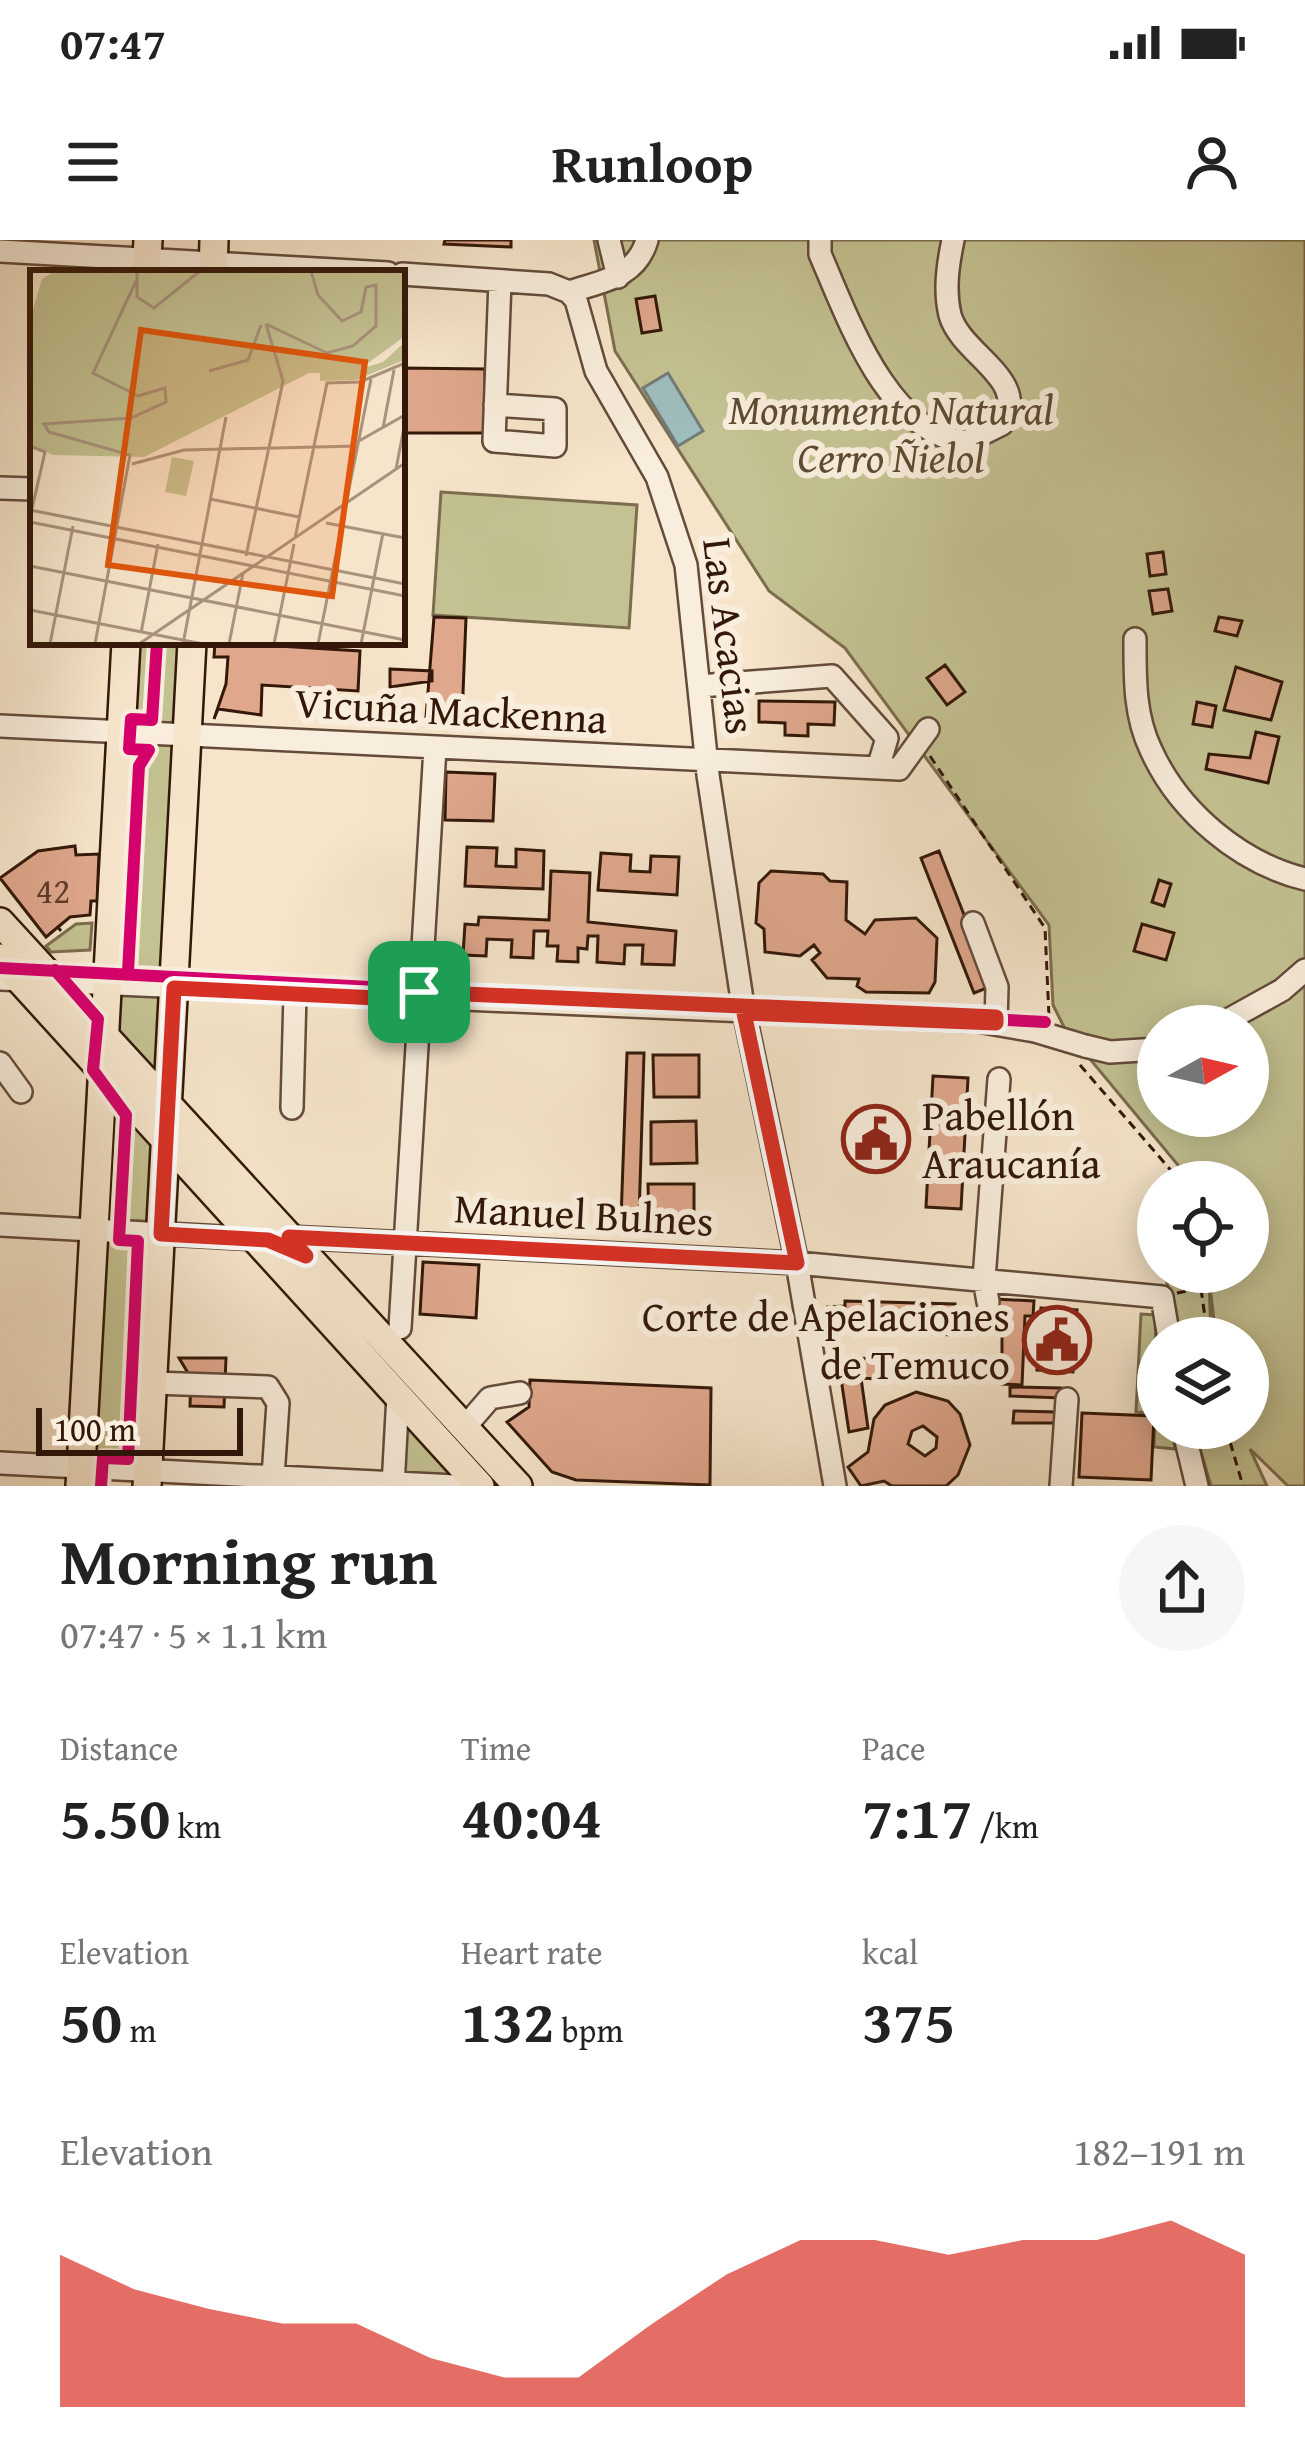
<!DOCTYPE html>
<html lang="en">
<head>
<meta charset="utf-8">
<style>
	body { margin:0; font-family:"Gentium Book Plus",serif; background:#f6f6f6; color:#222; height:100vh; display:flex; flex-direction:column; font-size:45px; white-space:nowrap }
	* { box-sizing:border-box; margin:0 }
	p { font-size:39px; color:#767676 }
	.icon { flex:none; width:66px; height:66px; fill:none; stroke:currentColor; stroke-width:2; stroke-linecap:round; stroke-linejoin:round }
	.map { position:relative; height:1246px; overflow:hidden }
	.details { display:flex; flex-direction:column; background:#fff; flex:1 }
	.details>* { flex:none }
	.needle { width:78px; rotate:82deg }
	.fabs { position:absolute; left:1137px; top:765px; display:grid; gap:24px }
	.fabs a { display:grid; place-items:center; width:132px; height:132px; border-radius:50%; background:#fff; box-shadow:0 6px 30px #0003; font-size:60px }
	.scale { position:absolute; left:36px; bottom:30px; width:207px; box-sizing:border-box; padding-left:12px; border:6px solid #331809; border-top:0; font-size:33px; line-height:42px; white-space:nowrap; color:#331809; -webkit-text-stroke:9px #f9eedd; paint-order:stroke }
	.pin { position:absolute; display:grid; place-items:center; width:102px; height:102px; color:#fff; margin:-51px; border-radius:24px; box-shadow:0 6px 18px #0006 }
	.round { display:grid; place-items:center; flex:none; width:126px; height:126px; border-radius:63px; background:#f6f6f6 }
	.overview { display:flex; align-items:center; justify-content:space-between; height:204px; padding:0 60px }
	h1 { font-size:66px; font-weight:600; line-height:90px }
	.metrics { display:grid; grid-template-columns:repeat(3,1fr); gap:18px; height:204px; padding:12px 60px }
	.metrics div { display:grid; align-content:center }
	.metrics b { font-size:60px; font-weight:600 }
	.metrics small { font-size:33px; font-weight:400 }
	.metrics p { font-size:33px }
	.chart { height:336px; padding:24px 60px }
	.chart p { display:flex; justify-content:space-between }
	.chart svg { width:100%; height:216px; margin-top:12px; fill:#d93025; opacity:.7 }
	.status { display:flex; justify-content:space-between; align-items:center; height:84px; padding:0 60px; background:#fff; direction:ltr }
	.status svg { height:33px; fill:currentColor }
	header { display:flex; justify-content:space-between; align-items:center; height:156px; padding:0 60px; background:#fff; font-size:54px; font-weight:600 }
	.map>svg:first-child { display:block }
	.green { fill:#c4c292; stroke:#7c6d4e; stroke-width:3; fill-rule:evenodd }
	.water { fill:#9ebdbd; stroke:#737b75; stroke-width:3 }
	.building { fill:#dfa78c; stroke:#331809; stroke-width:3; fill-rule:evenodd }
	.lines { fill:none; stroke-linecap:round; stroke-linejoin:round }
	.minor-casing { stroke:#644b3a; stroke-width:26 }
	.major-casing { stroke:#331809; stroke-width:32 }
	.path { stroke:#331809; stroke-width:3; stroke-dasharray:9 6; stroke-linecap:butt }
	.minor { stroke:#f9eedd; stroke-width:21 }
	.major { stroke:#f6e5cb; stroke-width:27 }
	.minor-bridge-casing { stroke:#644b3a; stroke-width:26; stroke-linecap:butt }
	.minor-bridge { stroke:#f9eedd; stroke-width:21 }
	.cycleway-casing { stroke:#f9eedd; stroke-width:20 }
	.cycleway { stroke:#d6006c; stroke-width:12 }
	.route-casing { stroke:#fff; stroke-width:24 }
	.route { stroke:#d93025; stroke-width:15 }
	.labels { text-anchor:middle; stroke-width:12; stroke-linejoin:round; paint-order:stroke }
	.number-label { font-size:36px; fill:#5e3c2a }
	.park-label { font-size:42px; font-style:italic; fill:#5e4b32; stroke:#f9eedd }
	.street-label { font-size:42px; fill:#331809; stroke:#f9eedd }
	.poi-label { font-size:42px; fill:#331809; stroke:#f9eedd; text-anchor:start }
	.inset-road { fill:none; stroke:#a8937d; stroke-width:3 }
	.view { fill:#df560c; fill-opacity:0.15; stroke:#df560c; stroke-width:6 }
	.inset-edge { fill:none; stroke:#331809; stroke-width:6 }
</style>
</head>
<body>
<div class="status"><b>07:47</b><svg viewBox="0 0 49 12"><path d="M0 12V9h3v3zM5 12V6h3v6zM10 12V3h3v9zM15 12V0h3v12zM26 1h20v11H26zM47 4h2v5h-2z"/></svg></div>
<header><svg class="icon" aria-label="menu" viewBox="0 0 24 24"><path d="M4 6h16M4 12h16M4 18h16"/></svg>Runloop<svg class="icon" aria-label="person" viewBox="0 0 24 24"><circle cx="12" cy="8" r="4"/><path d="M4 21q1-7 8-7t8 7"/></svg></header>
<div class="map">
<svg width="1305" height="1246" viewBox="0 0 1305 1246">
	<rect width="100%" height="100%" fill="#f6e5cb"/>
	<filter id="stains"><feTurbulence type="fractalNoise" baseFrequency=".00167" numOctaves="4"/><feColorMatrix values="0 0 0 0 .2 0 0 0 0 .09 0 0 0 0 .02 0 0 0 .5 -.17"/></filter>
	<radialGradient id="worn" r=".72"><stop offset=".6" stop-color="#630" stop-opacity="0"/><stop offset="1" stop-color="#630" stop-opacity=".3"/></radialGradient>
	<path class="green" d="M594 0H1305V1246H1288L1250 1209 1267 1246H1211L1194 1188H1248V1098H1216L1209 1038 1211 1098H1177L1165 1032H1248V942H1192L1065 789 1053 765 1049 685 845 408 769 351 615 111ZM1158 786H1248V876H1158Z
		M441 252 637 265 629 388 433 375Z
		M132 402H186L182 489 128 488Z
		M125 499 183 501 170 732 116 729Z
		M92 683 90 710 51 712 46 706 76 684Z
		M115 750 168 753 163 851 113 798Z
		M108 842 163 902 155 987 102 985Z
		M104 995 153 999 145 1226 87 1223Z
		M1141 1074 1155 1075 1158 1188H1172L1175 1209 1154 1207 1155 1174 1136 1172Z
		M403 1168 470 1242 398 1236Z"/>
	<path class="water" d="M668 133 703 191 678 206 643 148Z"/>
	<path class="building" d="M445 0H511V7L444 4Z
		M655 56 661 90 642 93 636 59Z
		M402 128 485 129V193H402Z
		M1163 312 1166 334 1150 336 1147 314Z
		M1168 349 1172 371 1153 374 1149 351Z
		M434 377 466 378 462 478 426 477Z
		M1219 377 1242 381 1237 396 1215 391Z
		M215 402 360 411 358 451 262 445 261 475 218 469 214 479 226 444 228 417H214Z
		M945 425 965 452 947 465 927 438Z
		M1236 427 1282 442 1271 480 1224 470Z
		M390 429 432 431V441L390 447Z
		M759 461 835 462 834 485 808 484V496L785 495V483L759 482Z
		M1197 462 1216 466 1212 487 1193 484Z
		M1256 492 1279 497 1268 543 1206 529 1209 514 1250 518Z
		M446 532 495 534 493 581 445 580Z
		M75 606 76 615 99 614 97 661H91L90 675 70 677 46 697 0 638 38 611Z
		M467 607 497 608 496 626 516 627V609L544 611 543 649 465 646Z
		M939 611 992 746 974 753 921 618Z
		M601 613 631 615 630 631 650 632 651 616 679 617 677 655 598 650Z
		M551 631 590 633 588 682 676 691 674 725 642 724 643 705H625L624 724 597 722 598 696H588L587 709 578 708V722L557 721 558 706H547L548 691H534L533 718 511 717 512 700 487 699 486 716 463 715 465 684 478 685 479 677 549 680Z
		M771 631 823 634 830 641 847 642 846 680 865 694 875 680 916 678 937 698 935 742 929 753 866 752 857 746 859 739 827 738 812 720 820 713 814 705 800 716 765 712 764 689 756 683 759 643Z
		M1159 640 1171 644 1164 666 1152 662Z
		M1142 684 1174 693 1166 720 1134 711Z
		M627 813H644L639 979H621Z
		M653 815H699V857H654Z
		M933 836 968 838 961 969 926 967Z
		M696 881 697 923 651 924V882Z
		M648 944H694V986H649Z
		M423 1022 479 1025 476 1078 420 1074Z
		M995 1059 1034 1061 1033 1076H1025L1022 1145 1002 1144V1078L994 1077Z
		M845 1061 955 1064 954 1095 832 1090 828 1067 845 1066Z
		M1041 1068 1077 1070 1073 1132 1037 1130Z
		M179 1118H226L224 1167 190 1166 191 1138Z
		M856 1118 937 1122 933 1142 861 1138 868 1188 849 1192 839 1125 857 1126Z
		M530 1140 711 1148 710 1245 576 1240 552 1232 507 1182 529 1167Z
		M1010 1147 1061 1148V1158L1010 1156Z
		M916 1152 948 1161 960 1174 970 1205 958 1235 946 1246H892L884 1241 861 1246 848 1227 868 1212 874 1179 885 1165ZM923 1186 937 1197 936 1208 925 1216 908 1204 912 1191Z
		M1014 1171 1056 1172 1055 1183H1013Z
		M1082 1173 1154 1176 1151 1240 1079 1237Z"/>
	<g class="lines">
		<g class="minor-casing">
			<path id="minor" d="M609 0 618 37
				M820 0V14C847 76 888 195 966 202L1002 184C1032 140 961 115 950 75 944 50 948 24 953 0
				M0 11 388 33
				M402 34 549 44 569 52
				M569 52 576 60 596 131 657 237 686 325 708 535 743 766 797 1023 835 1246
				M569 52C602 41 636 38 647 0
				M495 165 555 169V206L494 201 500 41
				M0 248 33 249
				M1135 399C1135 437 1134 475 1151 510 1179 572 1240 623 1305 639
				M699 446 832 436 887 498 878 528
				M0 486 899 529 928 489
				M973 683 997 747 996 783
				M0 739 977 781 1035 791
				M1217 786 1282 750 1305 730
				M1085 806 1110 812 1158 809
				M0 823 21 852
				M292 868 295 754
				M0 985 258 999
				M289 997 797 1023 1162 1057 1169 1098
				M988 1062 984 1039 999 839
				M400 1088 435 508
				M153 1143 268 1147 278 1163 273 1237
				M464 1188 490 1158 520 1153
				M1183 1188 1197 1246
				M0 1223 455 1246
				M393 1246 398 1155
				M1061 1246 1067 1159"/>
		</g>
		<g class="major-casing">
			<path id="major" d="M146 33 148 0
				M213 33 214 0
				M0 682 518 1246
				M0 718 480 1246
				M80 1246 126 402
				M147 1246 192 402"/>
		</g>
		<path class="path" d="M930 516 1045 688 1049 777
			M57 686 61 691
			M1080 825 1181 942
			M1201 1049 1208 1098
			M1177 1053 1201 1048 1200 1032
			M1226 1188 1243 1246"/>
		<use href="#minor" class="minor"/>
		<use href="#major" class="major"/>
		<g class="minor-bridge-casing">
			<path id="minor-bridge" d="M1035 791 1085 806"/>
		</g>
		<use href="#minor-bridge" class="minor-bridge"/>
		<g class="cycleway-casing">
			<path id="cycleway" d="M0 728 1045 782
				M55 730 98 779 93 830 126 875 119 1000 138 1001 128 1219 103 1218 101 1246
				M128 732 139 526 149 510 129 509 131 479 152 480 157 402"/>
		</g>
		<use href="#cycleway" class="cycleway"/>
	</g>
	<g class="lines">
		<g class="route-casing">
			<path id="route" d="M174 748 418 760 419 752 996 777V783L744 773 797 1023 289 997 306 1016 268 1000 161 994Z"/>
		</g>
		<use href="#route" class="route"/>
	</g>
	<defs>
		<g id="civic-ring" transform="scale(3.45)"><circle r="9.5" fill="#f9eedd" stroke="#8f2418" stroke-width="1.5"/><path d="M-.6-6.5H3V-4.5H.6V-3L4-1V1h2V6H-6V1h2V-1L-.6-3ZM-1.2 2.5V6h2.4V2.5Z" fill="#8f2418"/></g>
	</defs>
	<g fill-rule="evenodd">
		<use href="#civic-ring" x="876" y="899"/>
		<use href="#civic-ring" x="1057" y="1100"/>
	</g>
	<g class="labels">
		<g class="number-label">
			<text x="53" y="663">42</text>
		</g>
		<g class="park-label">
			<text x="891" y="184">Monumento Natural<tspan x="891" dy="48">Cerro Ñielol</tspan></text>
		</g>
		<g class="street-label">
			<text transform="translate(730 396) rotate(83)" y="15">Las Acacias</text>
			<text transform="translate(451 470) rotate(3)" y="15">Vicuña Mackenna</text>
			<text transform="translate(584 974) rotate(3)" y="15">Manuel Bulnes</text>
		</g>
		<g class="poi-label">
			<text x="922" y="890">Pabellón<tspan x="922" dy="48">Araucanía</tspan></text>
			<text x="1010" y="1091" text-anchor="end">Corte de Apelaciones<tspan x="1010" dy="48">de Temuco</tspan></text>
		</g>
	</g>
	<g transform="translate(30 30)">
		<rect width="375" height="375" fill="#f6e5cb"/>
		<path d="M25 1H375V66L330 99 353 92 375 72 374 90 326 110 290 111V103H279L114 187 23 185 0 174V50L12 9ZM142 187 164 191 156 226 135 222Z" fill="#c4c292"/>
		<path class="inset-road" d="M107 1V27L124 38 170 1M236 54 297 83 323 76 346 56V15L336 17 331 42 312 51 288 25 281 1M179 101 218 90 231 55M353 158 364 100M327 172 375 145M0 176 15 182 1 243M102 194 154 180 327 176M366 199 375 152M180 229 269 247M0 240 375 314M0 252 375 326M296 253 375 268M265 268 297 113 330 112 375 93M216 286 253 111 236 54M0 296 375 370M0 340 173 374M111 363 128 274M20 374 43 256M65 374 100 185 19 162 14 154 101 148 136 132 135 118 108 126 63 103 106 11M109 374 375 193M153 374 196 147M199 374 213 303M244 374 264 274M288 374 341 109M331 374 353 263"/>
		<path class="view" d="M111 60 335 92 302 326 78 295Z"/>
		<rect width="375" height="375" class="inset-edge"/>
	</g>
	<rect width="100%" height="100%" filter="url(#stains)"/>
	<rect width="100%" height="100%" fill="url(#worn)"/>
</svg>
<div class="fabs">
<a><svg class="needle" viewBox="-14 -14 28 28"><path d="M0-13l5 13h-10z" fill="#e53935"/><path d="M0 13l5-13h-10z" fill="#767676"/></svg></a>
<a><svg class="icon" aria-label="locate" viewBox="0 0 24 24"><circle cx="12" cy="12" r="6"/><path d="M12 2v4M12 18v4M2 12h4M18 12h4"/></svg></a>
<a><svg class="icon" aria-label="layers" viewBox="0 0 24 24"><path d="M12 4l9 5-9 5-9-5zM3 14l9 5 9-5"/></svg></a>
</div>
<div class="scale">100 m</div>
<div class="pin" style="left:419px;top:752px;background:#1e9e55"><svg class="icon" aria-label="arrive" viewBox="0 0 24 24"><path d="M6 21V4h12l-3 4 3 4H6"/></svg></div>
</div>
<section class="details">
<div class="overview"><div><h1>Morning run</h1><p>07:47 · 5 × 1.1 km</p></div><a class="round"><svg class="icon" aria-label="share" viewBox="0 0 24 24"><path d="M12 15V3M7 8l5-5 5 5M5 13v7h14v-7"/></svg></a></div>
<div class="metrics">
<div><p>Distance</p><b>5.50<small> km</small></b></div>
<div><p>Time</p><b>40:04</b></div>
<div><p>Pace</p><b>7:17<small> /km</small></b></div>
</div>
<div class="metrics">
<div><p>Elevation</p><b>50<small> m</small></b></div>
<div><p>Heart rate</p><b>132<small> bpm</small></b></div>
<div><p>kcal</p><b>375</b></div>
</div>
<div class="chart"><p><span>Elevation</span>182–191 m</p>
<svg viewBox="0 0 160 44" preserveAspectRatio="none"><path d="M0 44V13L10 20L20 24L30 27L40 27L50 34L60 38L70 38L80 27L90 17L100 10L110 10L120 13L130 10L140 10L150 6L160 13V44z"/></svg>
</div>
</section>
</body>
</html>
